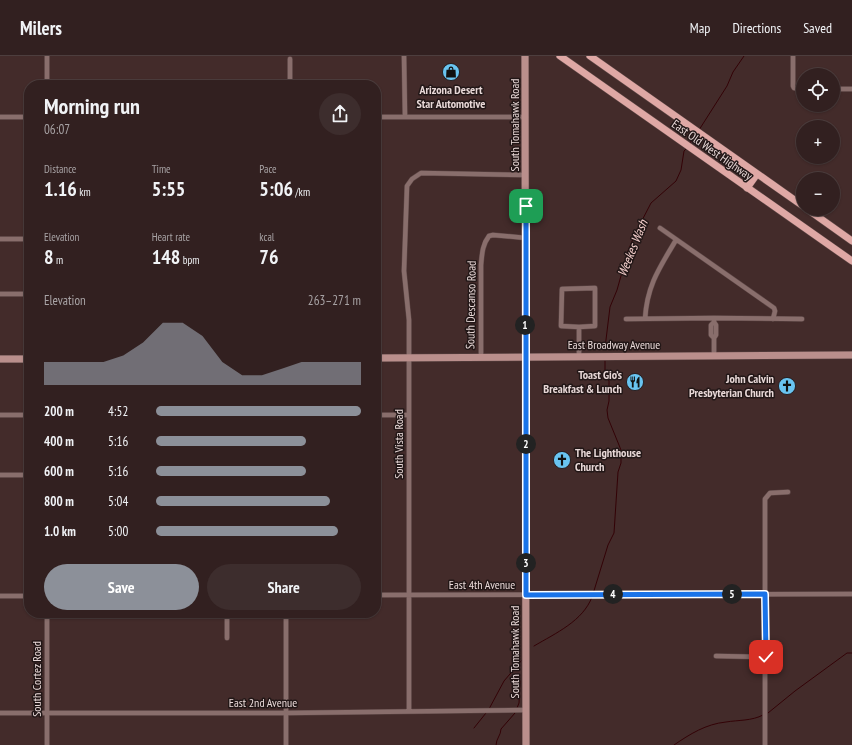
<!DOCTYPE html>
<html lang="en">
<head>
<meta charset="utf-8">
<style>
	body { margin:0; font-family:"PT Sans Narrow",sans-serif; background:#3d2d2d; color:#f1f3f6; height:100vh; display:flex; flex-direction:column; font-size:15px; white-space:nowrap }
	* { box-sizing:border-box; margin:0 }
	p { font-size:13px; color:#a8a3a5 }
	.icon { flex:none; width:22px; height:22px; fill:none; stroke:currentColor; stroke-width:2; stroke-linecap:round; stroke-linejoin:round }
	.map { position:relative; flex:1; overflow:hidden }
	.side { position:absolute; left:24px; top:24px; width:357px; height:538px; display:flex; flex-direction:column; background:#322020; border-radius:16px; box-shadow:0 1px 3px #0004,0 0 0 1px #4d3e3e }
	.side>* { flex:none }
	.tools { position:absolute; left:796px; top:12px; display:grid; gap:8px }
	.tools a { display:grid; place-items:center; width:44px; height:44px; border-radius:50%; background:#322020; box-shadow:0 1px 3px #0004,0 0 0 1px #4d3e3e; font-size:20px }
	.pin { position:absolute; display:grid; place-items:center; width:34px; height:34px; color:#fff; margin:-17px; border-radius:8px; box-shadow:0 2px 6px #0006 }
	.km { position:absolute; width:20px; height:20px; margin:-10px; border-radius:50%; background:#222; color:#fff; font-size:11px; line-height:20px; text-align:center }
	.round { display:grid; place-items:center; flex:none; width:42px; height:42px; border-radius:21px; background:#3d2d2d }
	.summary { display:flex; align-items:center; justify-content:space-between; height:68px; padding:0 20px }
	h1 { font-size:22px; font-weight:800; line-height:30px }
	.figures { display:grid; grid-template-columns:repeat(3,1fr); gap:6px; height:68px; padding:4px 20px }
	.figures div { display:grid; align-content:center }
	.figures b { font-size:20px; font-weight:800 }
	.figures small { font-size:11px; font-weight:400 }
	.figures p { font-size:11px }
	.chart { height:112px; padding:8px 20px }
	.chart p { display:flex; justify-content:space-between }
	.chart svg { width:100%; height:72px; margin-top:4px; fill:#8c9099; opacity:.7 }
	.button { display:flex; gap:8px; margin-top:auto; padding:8px 20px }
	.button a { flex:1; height:46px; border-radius:24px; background:#8c9099; color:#fff; font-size:16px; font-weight:800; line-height:46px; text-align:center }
	.button a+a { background:#3d2d2d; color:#f1f3f6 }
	ul { padding:0 20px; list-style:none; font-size:13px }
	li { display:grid; grid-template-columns:64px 48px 1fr; align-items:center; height:30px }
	li i { height:10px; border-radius:5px; background:#8c9099 }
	header { display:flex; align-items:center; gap:24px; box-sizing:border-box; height:56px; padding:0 20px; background:#322020; border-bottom:1px solid #4d3e3e }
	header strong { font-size:19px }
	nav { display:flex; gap:22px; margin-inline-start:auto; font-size:14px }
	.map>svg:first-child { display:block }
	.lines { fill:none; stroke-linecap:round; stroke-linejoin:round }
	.stream { stroke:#330206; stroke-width:1 }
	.street-casing { stroke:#5d4746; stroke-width:5.5 }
	.secondary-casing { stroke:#5d4746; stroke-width:8 }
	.primary-casing { stroke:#5d4746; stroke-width:8 }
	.street { stroke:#896e6c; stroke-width:4.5 }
	.secondary { stroke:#ba8f8c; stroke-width:7 }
	.primary { stroke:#dfa8a5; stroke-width:7 }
	.route-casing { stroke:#fff; stroke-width:8 }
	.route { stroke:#1a73e8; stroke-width:5 }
	.labels { text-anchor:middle; stroke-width:3; stroke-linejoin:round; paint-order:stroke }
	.poi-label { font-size:12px; font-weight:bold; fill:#e8d8d7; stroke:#221717; text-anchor:end }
	.street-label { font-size:12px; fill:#e8d8d7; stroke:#221717 }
	.water-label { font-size:13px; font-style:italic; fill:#f6d0cd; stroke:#221717 }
</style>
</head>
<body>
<header>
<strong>Milers</strong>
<nav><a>Map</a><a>Directions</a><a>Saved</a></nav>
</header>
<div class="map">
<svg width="852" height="689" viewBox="0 0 852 689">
	<rect width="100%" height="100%" fill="#432b2a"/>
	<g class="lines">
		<path class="stream" d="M699 74 727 30 733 16 744 0
			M690 87 696 78
			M605 292 610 251 617 234 628 195 636 176 651 147 676 125 681 114 684 95 686 93
			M593 538 608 489 614 477 618 416 621 407V394L608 362 607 354 609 345V325L605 317V305
			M534 590C556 577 583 565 592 541
			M517 652 519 647 520 625
			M489 653 504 625 521 605
			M768 657 795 635 847 597H852
			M474 672 486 657
			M496 689C496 683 501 679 501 673L515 657
			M674 689C690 678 706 668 726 666 738 664 752 665 763 659"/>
		<g class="street-casing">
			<path id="street" d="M47 0V29
				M404 0 405 60
				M793 0V30L794 32 803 33
				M290 3V29
				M833 33H852
				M0 61H29
				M376 61H526
				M660 172 774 252 775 255 773 263
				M0 183H29
				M595 232V270L579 271 561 270 562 233Z
				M0 238H29
				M626 263 714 262
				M645 263C647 229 660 211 676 184
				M714 266V262L802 263
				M714 282 716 279V269L714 266 711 269V279L714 282V300
				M579 300V271
				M481 302V209C482 199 482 189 489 180L493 179 526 182
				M0 359H29
				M376 359H408
				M0 419H29
				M376 539 852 538
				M0 540H29
				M227 582V557
				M716 600 766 601
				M409 655V264L404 215 407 130 412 123 421 117 526 119
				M0 657H286L526 654
				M47 689V557
				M286 689V557
				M765 689V443L770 437 788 436"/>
		</g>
		<g class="secondary-casing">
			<path id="secondary" d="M525 0 526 689
				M376 302 852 299
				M0 303H29"/>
		</g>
		<g class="primary-casing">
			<path id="primary" d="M560 0 852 205
				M590 0 803 150
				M747 132 757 118
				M807 153 852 185"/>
		</g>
		<use href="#street" class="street"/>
		<use href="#secondary" class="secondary"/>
		<use href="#primary" class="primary"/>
	</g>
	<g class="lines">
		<g class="route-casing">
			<path id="route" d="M526 150V539L765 538 766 601"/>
		</g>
		<use href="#route" class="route"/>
	</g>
	<defs>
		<g id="shop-disc" transform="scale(0.9)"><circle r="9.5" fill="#69c4f1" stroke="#221717"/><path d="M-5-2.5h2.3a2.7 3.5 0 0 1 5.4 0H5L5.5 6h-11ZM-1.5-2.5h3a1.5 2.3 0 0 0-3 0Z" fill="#111"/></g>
		<g id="restaurant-disc" transform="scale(0.9)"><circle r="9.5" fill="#69c4f1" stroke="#221717"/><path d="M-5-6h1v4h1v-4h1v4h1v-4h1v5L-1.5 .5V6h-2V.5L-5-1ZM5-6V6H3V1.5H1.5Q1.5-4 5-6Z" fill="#111"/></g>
		<g id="church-disc" transform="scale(0.9)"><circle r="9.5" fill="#69c4f1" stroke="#221717"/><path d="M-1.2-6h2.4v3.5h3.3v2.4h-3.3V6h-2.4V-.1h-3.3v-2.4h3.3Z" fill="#111"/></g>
	</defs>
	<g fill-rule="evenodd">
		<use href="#shop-disc" x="451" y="16"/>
		<use href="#restaurant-disc" x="635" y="326"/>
		<use href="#church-disc" x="787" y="330"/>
		<use href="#church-disc" x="562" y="404"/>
	</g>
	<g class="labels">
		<g class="poi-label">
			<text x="451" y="38" text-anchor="middle">Arizona Desert<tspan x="451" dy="14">Star Automotive</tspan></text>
			<text x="622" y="323">Toast Gio’s<tspan x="622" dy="14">Breakfast &amp; Lunch</tspan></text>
			<text x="774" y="327">John Calvin<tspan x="774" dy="14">Presbyterian Church</tspan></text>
			<text x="575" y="401" text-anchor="start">The Lighthouse<tspan x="575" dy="14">Church</tspan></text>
		</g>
		<g class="street-label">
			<text transform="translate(515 69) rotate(-90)" y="4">South Tomahawk Road</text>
			<text transform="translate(712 94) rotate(35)" y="4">East Old West Highway</text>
			<text transform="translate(471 249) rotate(-89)" y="4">South Descanso Road</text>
			<text x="614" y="293">East Broadway Avenue</text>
			<text transform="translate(399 388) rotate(-90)" y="4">South Vista Road</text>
			<text x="482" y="533">East 4th Avenue</text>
			<text transform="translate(515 596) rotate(-90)" y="4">South Tomahawk Road</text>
			<text transform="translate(37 623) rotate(-90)" y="4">South Cortez Road</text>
			<text x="263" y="651">East 2nd Avenue</text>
		</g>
		<g class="water-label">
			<text transform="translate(632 192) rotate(-68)" y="5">Weekes Wash</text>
		</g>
	</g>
</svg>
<div class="tools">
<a><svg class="icon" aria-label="locate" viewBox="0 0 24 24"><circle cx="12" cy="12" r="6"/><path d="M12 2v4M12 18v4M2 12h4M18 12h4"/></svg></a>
<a>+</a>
<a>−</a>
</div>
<div class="pin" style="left:526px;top:150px;background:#1e9e55"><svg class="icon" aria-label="arrive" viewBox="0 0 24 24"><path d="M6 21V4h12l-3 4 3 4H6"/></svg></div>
<div class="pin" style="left:766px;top:601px;background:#d93025"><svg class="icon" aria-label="check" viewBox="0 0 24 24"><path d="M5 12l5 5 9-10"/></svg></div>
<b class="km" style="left:525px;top:269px">1</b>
<b class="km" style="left:526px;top:388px">2</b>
<b class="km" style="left:526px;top:507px">3</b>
<b class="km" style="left:613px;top:538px">4</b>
<b class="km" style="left:732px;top:538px">5</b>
<section class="side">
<div class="summary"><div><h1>Morning run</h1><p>06:07</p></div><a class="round"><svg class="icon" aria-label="share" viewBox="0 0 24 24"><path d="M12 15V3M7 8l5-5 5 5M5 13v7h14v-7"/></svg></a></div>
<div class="figures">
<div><p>Distance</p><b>1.16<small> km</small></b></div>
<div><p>Time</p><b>5:55</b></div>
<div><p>Pace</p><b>5:06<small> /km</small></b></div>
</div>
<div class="figures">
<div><p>Elevation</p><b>8<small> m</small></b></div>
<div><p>Heart rate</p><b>148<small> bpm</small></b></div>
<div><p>kcal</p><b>76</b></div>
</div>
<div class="chart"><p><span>Elevation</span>263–271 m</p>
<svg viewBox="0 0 160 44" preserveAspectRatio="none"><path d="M0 44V30L10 30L20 30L30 30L40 26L50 18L60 6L70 6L80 14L90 30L100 38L110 38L120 34L130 30L140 30L150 30L160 30V44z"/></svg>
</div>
<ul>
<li><b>200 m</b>4:52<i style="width:100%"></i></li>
<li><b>400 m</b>5:16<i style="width:73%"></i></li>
<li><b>600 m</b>5:16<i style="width:73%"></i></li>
<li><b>800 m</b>5:04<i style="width:85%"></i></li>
<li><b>1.0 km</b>5:00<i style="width:89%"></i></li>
</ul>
<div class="button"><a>Save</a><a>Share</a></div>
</section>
</div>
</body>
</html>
